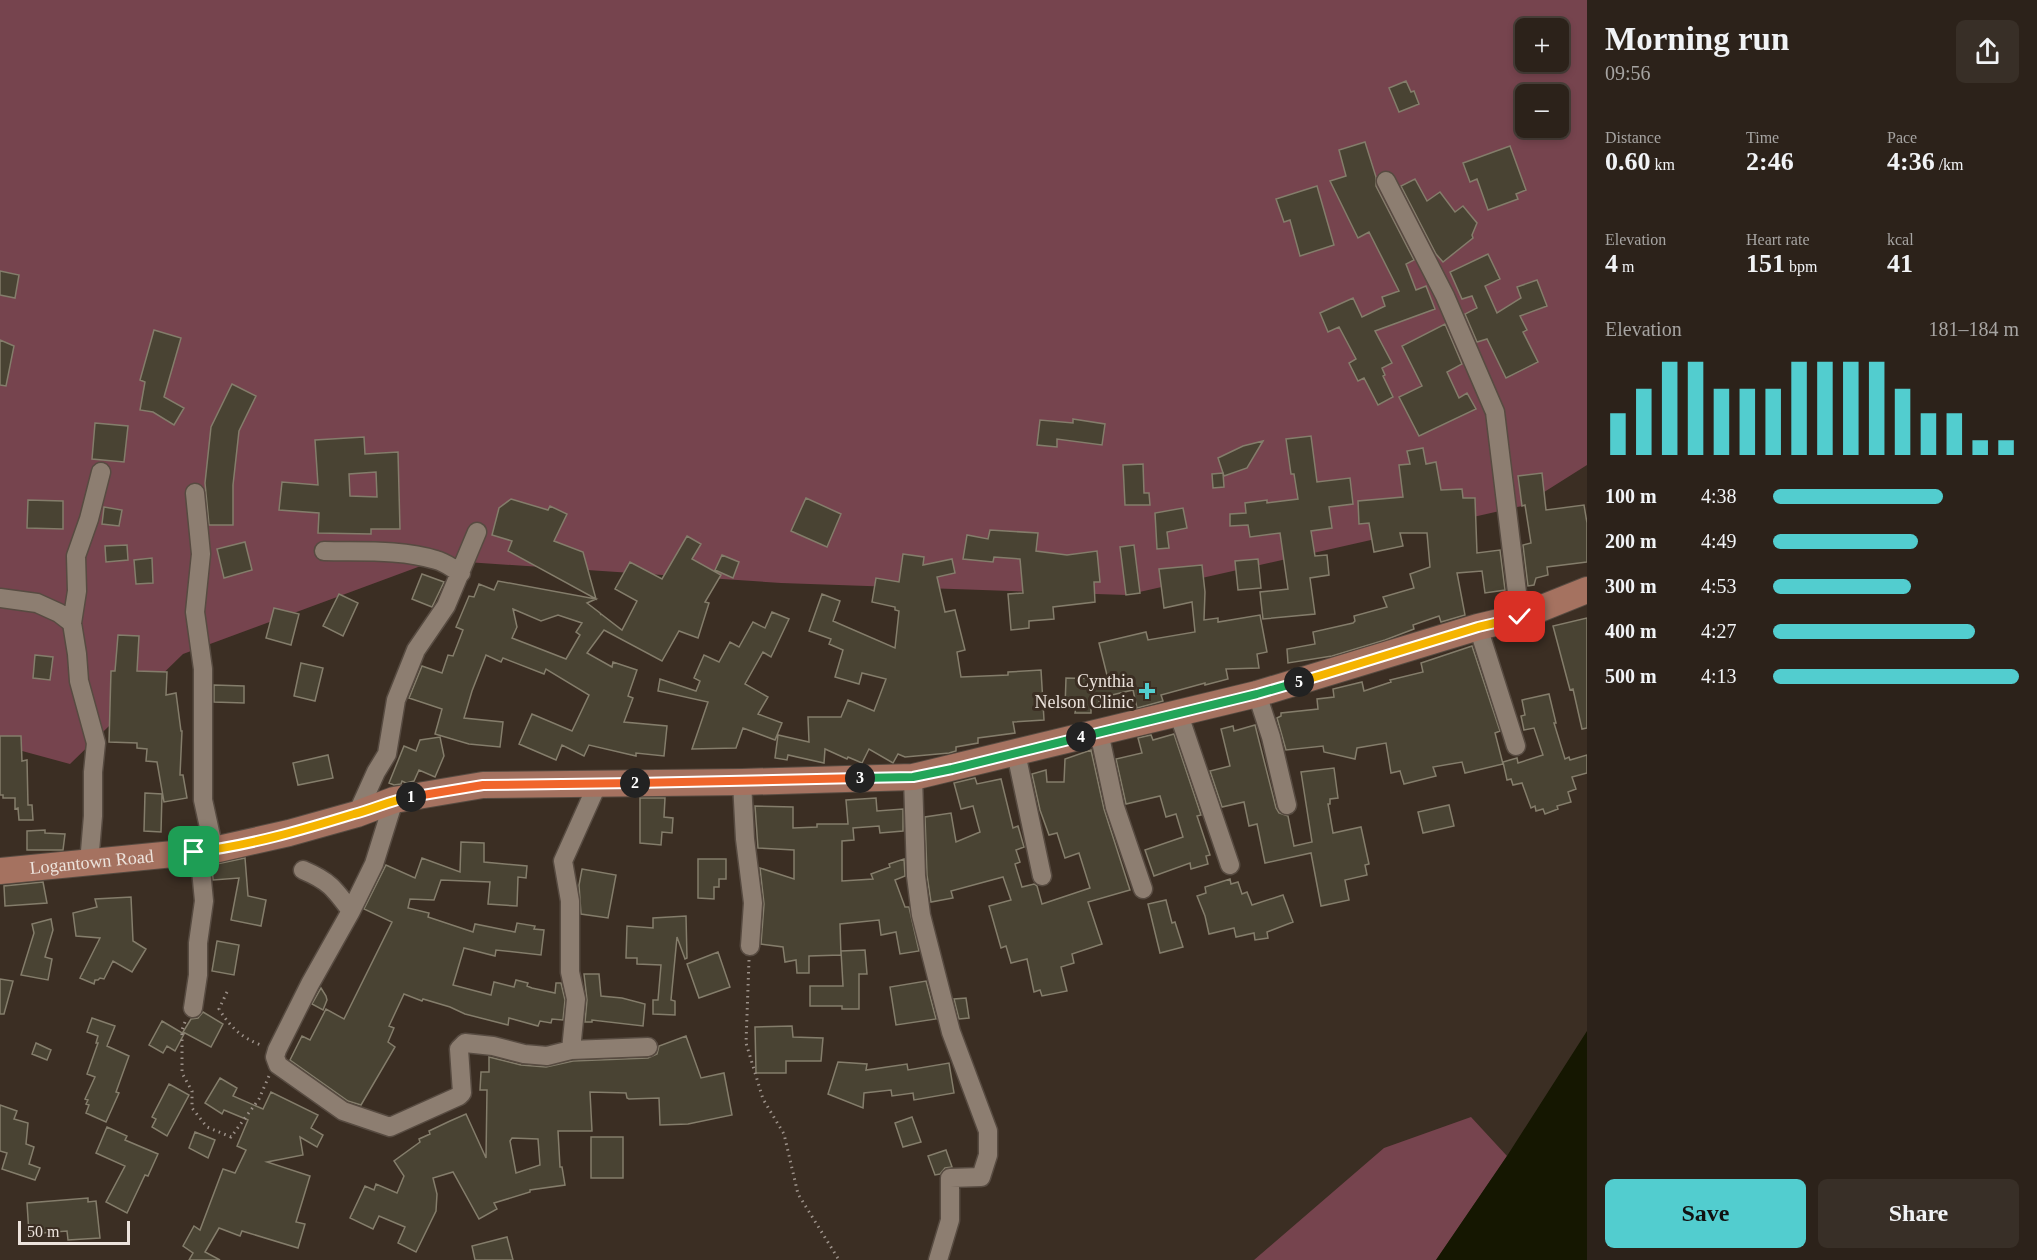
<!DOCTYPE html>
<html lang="en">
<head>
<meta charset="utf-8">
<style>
	body { margin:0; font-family:"Times New Roman",serif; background:#382f27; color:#f1f3f6; height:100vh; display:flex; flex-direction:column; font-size:22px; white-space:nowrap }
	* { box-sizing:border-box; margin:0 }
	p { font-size:20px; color:#a6a4a2 }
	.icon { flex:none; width:33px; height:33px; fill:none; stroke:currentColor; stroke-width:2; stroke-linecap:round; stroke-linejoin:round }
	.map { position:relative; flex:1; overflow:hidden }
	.side { display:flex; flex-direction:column; background:#2c221a; width:450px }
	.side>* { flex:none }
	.buttons { position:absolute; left:1515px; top:18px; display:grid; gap:12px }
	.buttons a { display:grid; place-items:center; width:54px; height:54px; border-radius:9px; background:#2c221a; box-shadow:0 3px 9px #0003,0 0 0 2px #483f39; font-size:30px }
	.scale { position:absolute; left:18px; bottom:15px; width:112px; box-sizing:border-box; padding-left:6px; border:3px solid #ece3dc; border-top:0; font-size:16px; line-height:21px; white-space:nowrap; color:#ece3dc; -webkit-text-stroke:4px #3b2e23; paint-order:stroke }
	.pin { position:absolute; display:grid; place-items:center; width:51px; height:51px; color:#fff; margin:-26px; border-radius:12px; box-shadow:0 3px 9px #0006 }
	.km { position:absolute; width:30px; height:30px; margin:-15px; border-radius:50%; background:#222; color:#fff; font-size:16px; line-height:30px; text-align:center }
	.round { display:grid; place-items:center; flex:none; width:63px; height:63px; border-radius:9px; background:#382f27 }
	.overview { display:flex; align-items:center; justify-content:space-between; height:102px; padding:0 18px }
	h1 { font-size:33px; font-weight:800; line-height:45px }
	.metrics { display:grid; grid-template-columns:repeat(3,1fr); gap:9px; height:102px; padding:6px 18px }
	.metrics div { display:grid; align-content:center }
	.metrics b { font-size:26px; font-weight:800 }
	.metrics small { font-size:16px; font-weight:400 }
	.metrics p { font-size:16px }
	.chart { height:168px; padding:12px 18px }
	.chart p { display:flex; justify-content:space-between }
	.chart svg { width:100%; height:108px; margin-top:6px; stroke:#52cdcf; stroke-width:6 }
	.cta { display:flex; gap:12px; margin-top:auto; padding:12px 18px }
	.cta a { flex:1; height:69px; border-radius:9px; background:#52cdcf; color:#111; font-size:24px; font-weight:800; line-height:69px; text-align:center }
	.cta a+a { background:#382f27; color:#f1f3f6 }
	ul { padding:0 18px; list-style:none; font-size:20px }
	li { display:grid; grid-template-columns:96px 72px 1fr; align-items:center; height:45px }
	li i { height:15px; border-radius:8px; background:#52cdcf }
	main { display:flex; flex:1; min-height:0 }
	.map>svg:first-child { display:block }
	.green { fill:#76444e; fill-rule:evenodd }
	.water { fill:#151701 }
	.building { fill:#494333; stroke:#847d6b; stroke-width:1.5; fill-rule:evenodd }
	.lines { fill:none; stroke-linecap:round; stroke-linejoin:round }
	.street-casing { stroke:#574b41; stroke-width:21 }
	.secondary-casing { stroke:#574b41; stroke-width:28 }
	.path { stroke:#9c9189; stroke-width:3; stroke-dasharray:1.5 4.5; stroke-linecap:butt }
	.street { stroke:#8d7e71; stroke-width:18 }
	.secondary { stroke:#a57260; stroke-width:26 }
	.split-1-casing { stroke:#fff; stroke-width:12 }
	.split-2-casing { stroke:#fff; stroke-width:12 }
	.split-3-casing { stroke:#fff; stroke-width:12 }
	.split-4-casing { stroke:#fff; stroke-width:12 }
	.split-5-casing { stroke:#fff; stroke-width:12 }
	.split-6-casing { stroke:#fff; stroke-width:12 }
	.split-1 { stroke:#f5b400; stroke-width:8 }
	.split-2 { stroke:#f0652b; stroke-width:8 }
	.split-3 { stroke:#f0652b; stroke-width:8 }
	.split-4 { stroke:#22a559; stroke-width:8 }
	.split-5 { stroke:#22a559; stroke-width:8 }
	.split-6 { stroke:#f5b400; stroke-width:8 }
	.poi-dot { fill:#52cdcf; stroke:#3b2e23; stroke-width:2 }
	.labels { text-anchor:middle; stroke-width:6; stroke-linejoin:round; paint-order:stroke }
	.poi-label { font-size:18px; fill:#ece3dc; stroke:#3b2e23; text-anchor:end }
	.street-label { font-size:18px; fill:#ece3dc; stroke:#3b2e23 }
</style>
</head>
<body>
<main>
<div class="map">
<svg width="1587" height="1260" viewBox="0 0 1587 1260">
	<rect width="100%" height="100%" fill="#3b2e23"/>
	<path class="green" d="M0 0H1587V465L1522 506 1126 595 781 583 437 560 183 654 70 764 0 745ZM1526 28H1558V62H1526ZM1526 94H1558V128H1526Z
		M1471 1117 1507 1156 1436 1260H1254L1384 1148Z"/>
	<path class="water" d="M1587 1031V1260H1436L1507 1156Z"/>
	<path class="building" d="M1406 81 1411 92 1414 91 1419 104 1399 112 1389 88Z
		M1365 142 1376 177V186L1414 260 1406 264 1416 290 1426 286 1435 309 1375 331 1392 363 1382 368 1385 375 1383 376 1393 397 1378 405 1364 378 1358 381 1349 363 1356 359 1339 327 1328 332 1320 313 1353 298 1362 317 1385 306 1382 297 1399 291 1369 232 1358 238 1330 181 1346 176 1339 150Z
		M1510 146 1526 190 1516 194 1518 199 1488 210 1477 179 1470 182 1463 163Z
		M1415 179 1427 201 1440 192 1455 212 1463 206 1477 223 1472 235 1473 238 1443 262 1436 254 1401 186Z
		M1317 186 1334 245 1300 256 1290 220 1284 222 1276 199Z
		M1488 254 1500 279 1485 286 1497 313 1521 298 1517 287 1537 280 1547 306 1520 316 1527 330 1523 332 1538 362 1506 378 1487 339 1477 342 1465 314 1477 308 1472 296 1462 299 1450 272Z
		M0 271 19 275 15 298 0 295Z
		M1445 324 1462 364 1447 372 1459 398 1467 393 1476 409 1419 436 1399 397 1422 386 1402 346Z
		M154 330 181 338 164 397 184 408 174 425 153 412 140 410 145 382 140 380Z
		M0 340 14 346 6 386 0 385Z
		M232 384 256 396 239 431 233 485V525H209L205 483 211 427Z
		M1073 419 1105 424 1102 445 1057 439V447L1037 445 1040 420 1073 423Z
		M95 423 128 426 124 462 92 459Z
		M1311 436 1317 482 1350 478 1353 504 1329 507 1332 528 1311 531 1315 556 1327 555 1329 575 1310 578 1315 614 1263 619 1260 592 1288 589 1280 533 1250 537 1248 525 1230 526V514L1246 513 1245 503 1267 500V503L1298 499 1294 474H1291L1286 439Z
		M364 437 365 454 398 452 400 529H371V534L318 533 319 513 279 510 282 482 318 485 315 440ZM376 472 377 497 350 496 349 474Z
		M1263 441 1247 468 1224 476 1218 458 1243 446Z
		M1423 448 1426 464 1436 462 1441 490 1462 489 1463 498H1475L1477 553 1500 550 1505 590 1485 593 1482 571 1457 573 1465 615 1441 622 1439 616 1413 625 1414 629 1385 640 1332 656 1288 663 1287 649 1315 644 1313 632 1353 623 1355 621 1354 616 1387 607 1383 597 1414 588 1410 574 1430 567 1427 533H1400L1403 546 1374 552 1369 523 1359 524 1358 501 1403 497 1399 465 1410 464 1407 451Z
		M1143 464 1144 493H1149L1150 505H1125L1123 465Z
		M1223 473 1224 487 1213 488 1212 474Z
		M1542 473 1546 510 1584 505 1587 523V562L1547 567 1548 575 1536 578 1534 585 1528 586 1523 545 1531 543 1525 505 1522 506 1518 476Z
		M806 498 841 514 827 547 791 531Z
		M511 499 548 510 550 506 567 514 554 541 583 552 596 599 508 551 512 541 492 535 499 508Z
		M28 500 63 501V529L27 528Z
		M104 507 122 510 119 526 102 524Z
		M1183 508 1187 528 1167 532 1169 548 1157 549 1155 513Z
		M990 530 1038 533 1036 551 1067 555 1097 551 1100 582H1094L1095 602 1053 607 1054 619 1029 621V628L1011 630 1008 594 1023 593 1020 559 994 557 993 562 963 559 967 535 988 539Z
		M687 536 701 544 692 559 721 575 705 602 709 603 698 638 679 631 662 661 604 630 587 653 612 667 613 662 637 670 628 696 633 698 624 722 667 726 664 756 636 753V756L589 745 584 756 562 745 556 760 519 744 532 714 572 731 589 695 546 669 544 674 503 658 501 662 486 655 472 691 464 718 503 722 500 747 469 744 435 734 442 709 409 698 422 666 442 673 448 655 453 656 463 630 456 627 469 596 474 597 479 584 494 590 498 581 596 599 587 603 600 613 601 615V614L622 630 637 601 615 589 630 562 662 579ZM513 609 541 621 558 615 582 623 576 632 580 635 566 659 512 638 517 627Z
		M245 542 252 570 224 578 217 549Z
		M127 545 128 560 106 562 105 546Z
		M1134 545 1140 593 1126 595 1120 547Z
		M903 554 924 557 923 565 952 559 955 573 937 577 945 612 955 610 965 650 957 652 961 677 1008 675V672L1041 670 1044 720 1013 722 1015 733 978 738V743L956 747V751L949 753 905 757 898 754 893 763 869 749 862 763 848 757 847 759 825 749 824 763 788 755 787 760 775 758 778 735 809 742 808 717H841L848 700 874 711 886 679 862 673 859 684 835 677 843 650 829 644 831 639 809 631 822 594 840 601 833 621 895 648 899 611 895 610V607L872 602 876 578 899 582Z
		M722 555 739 562 733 578 715 570Z
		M152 558 153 583 136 584 134 560Z
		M1258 559 1261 588 1238 590 1235 561Z
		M1202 565 1205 592 1204 620 1218 618V622L1260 615 1267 652 1257 654 1259 668 1226 669 1228 679 1205 685V683L1161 695 1163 701 1137 708 1133 690 1099 698V708H1091V713H1075L1076 708H1065L1066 678 1108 679 1099 643 1146 632 1148 640 1195 632 1192 602 1164 608 1159 569Z
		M422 574 444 582 432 607 412 599Z
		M339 594 358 603 343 636 323 626Z
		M274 608 299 614 291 645 266 638Z
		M772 612 789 619 771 657 763 652 745 684 768 697 758 714 782 723 775 740 743 728 736 748 692 749 708 702 658 691 660 679 696 691 700 681 694 678 704 655 719 662 730 642 739 647 753 622 765 628Z
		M1587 618V728L1582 729 1573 689 1570 690 1553 626Z
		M118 635 139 636 137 671 167 672 166 695 176 693 181 731H182L180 775H183L187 798 164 802 157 762 146 761 147 749 137 748V743L109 742 111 671H115Z
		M1472 646 1500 731 1495 733 1503 764 1465 773 1462 762 1433 767 1436 776 1404 784 1400 771 1391 773 1386 743 1357 748 1355 759 1324 752 1323 746 1286 750 1277 718 1281 716V713L1318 709 1317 699 1334 697 1333 689 1362 682 1364 691 1391 682 1390 680 1423 672 1421 663Z
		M35 655 53 657 50 680 33 678Z
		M301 663 323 668 315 701 294 696Z
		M214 685 244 686V703L214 702Z
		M1549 694 1556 723H1554L1565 759 1569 757 1570 760 1587 755V773L1572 777 1576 789 1568 792 1571 802 1557 806 1558 809 1545 814 1543 809 1536 811 1535 806 1531 808 1522 783 1513 785 1511 779 1507 780 1503 762 1517 758 1518 763 1543 755 1534 728 1524 730 1521 716 1525 715 1522 700Z
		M1255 725 1276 808 1279 813 1288 816 1294 846 1312 842 1301 772 1334 768 1338 798 1330 799V804H1328L1333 833 1361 827 1369 864 1365 865 1367 875 1345 880 1349 900 1321 906 1311 853 1265 863 1257 824 1249 826 1244 802 1222 807 1210 771 1230 766 1221 729 1233 726 1234 731Z
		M1174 734 1201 815 1197 816 1210 855 1206 856 1208 864 1191 869 1190 863 1154 876 1145 850 1183 837 1176 814 1166 817 1160 796 1126 804 1116 759 1142 753 1138 738 1151 735 1153 740Z
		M0 736H21L22 761 27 760 28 805H32L33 820H19L18 808 15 809V798H3V795H0Z
		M440 737 444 756 435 777 419 770 414 781 406 783 402 781 401 784 394 785 389 783 404 746 416 751 420 740Z
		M1091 750 1104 809 1130 890 1088 902 1102 944 1072 954 1074 963 1061 967 1067 991 1042 996 1040 990 1034 992 1027 959 1011 963 1006 946 1001 948 989 906 1011 900 1003 877 951 891 953 898 931 902 927 875 925 817 951 813 956 842 980 832 973 806 961 809 954 783 975 778 977 784 1001 779 1013 828 1018 826 1024 847 1016 850 1020 862 1015 864 1022 887 1034 884 1037 886 1042 904 1090 888 1079 853 1065 858 1057 833 1049 835 1040 810 1032 774 1046 770 1047 782H1064L1065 759Z
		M328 755 333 778 298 785 293 763Z
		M145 793 162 794 161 832 144 831Z
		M640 798H665L664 817 673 818 672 833 662 832 661 845 640 843Z
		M876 798 877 811 903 809V831L880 833 879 826 853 828 854 840 842 841V881L873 879 871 874 890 867 889 864 904 859 905 876 895 880 905 907H909L919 951 900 954 896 932 881 935 879 920 840 924 841 955 809 956V973H797L796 960 785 962 783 947 761 944 764 904 760 868 794 879V850L758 848 755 806 793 807V828L817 827V824H848L846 800Z
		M1449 805 1454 826 1423 833 1418 812Z
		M45 830V833L65 834 63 850H27V831Z
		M461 842 484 843V862L527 866 526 878 518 877 517 906 488 904 490 882 441 880 434 900 410 899 408 908 429 913 428 917 473 932 475 924 515 932 517 923 535 926 534 929 544 930 541 955 496 950 495 956 464 948 453 985 491 995 494 982 514 987 516 980 528 983 527 986 532 988 555 993 556 983H561L565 1000 563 1020 552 1019 551 1023 540 1021 538 1026 509 1018 508 1025 465 1014 450 1007 423 999 422 1001 404 994 389 1026 394 1028 388 1042 395 1047 361 1105 348 1101 290 1060 302 1036 310 1040 326 1009 344 1019 392 922 364 909 386 865 415 878 422 858 460 872Z
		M245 858 248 896 266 900 261 926 231 920 239 878 213 880 212 865Z
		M698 859H726V879H719V887H714V899L698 898Z
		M582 869 616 875 608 918 581 914 579 885Z
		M1230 879 1231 884 1238 882 1242 894 1247 892 1252 905 1283 895 1293 922 1267 932 1268 938 1255 940 1254 933 1236 937 1234 928 1209 934 1205 916 1197 896 1206 893 1205 887Z
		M43 882 47 903 5 906 4 886Z
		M131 897 133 941 146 949 132 972 113 961 104 979 100 978 98 980H95L94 984 80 978 100 938 76 936 73 913 97 907 95 899Z
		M1166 900 1172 923 1175 922 1183 947 1160 953 1148 904Z
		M686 916 687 958 685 959 677 937 671 1000 675 1001V1015L653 1014V1000H658L661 965 637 964V958H626L627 926 653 928V918Z
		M51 919 53 930 45 957 52 959 48 980 21 975 34 933 32 924Z
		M217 941 239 945 234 975 212 971Z
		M865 950 867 974H859V1009H842V1006H810V986H843L841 951Z
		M718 952 730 987 699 998 687 964Z
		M584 974H599L601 996 622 998 645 1004 643 1026 592 1020V1022H585L587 1000Z
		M0 979 13 981 4 1014H0Z
		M926 981 936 1019 896 1025 890 987Z
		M321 988 326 996 327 1000 323 1010 312 1004Z
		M966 998 969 1018 959 1019 954 999Z
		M203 1012 223 1024 211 1047 183 1032 191 1019 198 1018Z
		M92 1018 115 1026 107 1046 129 1056 116 1092 119 1093 106 1122 86 1113 89 1105 86 1104 88 1100 85 1099 95 1077 87 1074 98 1043H96L98 1036 87 1032Z
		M162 1021 184 1034 175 1051 167 1046 163 1053 149 1045Z
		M792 1026 793 1037 823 1038 821 1061H786V1073H756L755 1027Z
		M686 1036 701 1078 724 1073 732 1115 688 1124 660 1125 659 1098 629 1099 627 1098 626 1093 590 1092 592 1131H558L560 1167H562L565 1185 530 1190V1192L494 1203 497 1209 479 1219 453 1172 433 1178 437 1194 436 1211 416 1252 398 1243 405 1227 379 1216 373 1229 350 1218 365 1186 374 1190 376 1184 397 1193 404 1176 394 1161 420 1142 419 1139 430 1134 429 1131 450 1121 466 1114 486 1158 487 1090H480L481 1072H489V1057L521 1065 546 1067 573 1061 648 1058 657 1054 659 1046ZM512 1138 538 1139 540 1165 516 1173 510 1141Z
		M36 1043 51 1050 47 1060 32 1054Z
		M838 1062 867 1064 866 1070 907 1064 908 1070 949 1063 954 1093 914 1100 913 1093 892 1096 891 1090 864 1093 863 1108 828 1094Z
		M220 1078 237 1088 233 1096 263 1109 271 1092 318 1115 311 1128 323 1135 317 1147 300 1137 303 1155 267 1162 310 1176 296 1222 305 1224 298 1248 242 1231 240 1236 219 1228 205 1252 220 1260H189L193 1253 183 1246 194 1226 200 1230 223 1169 235 1173 246 1150 237 1146 248 1120 224 1110 222 1114 205 1103Z
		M169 1084 189 1095 167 1136 152 1127 156 1119 152 1117Z
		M0 1105 17 1111 14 1119 28 1123 26 1144 34 1147 29 1164 40 1168 35 1180 2 1169 7 1153 0 1151Z
		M912 1117 921 1142 903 1147 895 1123Z
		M107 1127 127 1136 125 1140 158 1154 148 1176 145 1175 127 1213 106 1202 125 1166 96 1153Z
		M195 1132 215 1140 208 1158 189 1148Z
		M591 1137H623V1178H591Z
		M946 1150 952 1167 945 1168 940 1174 935 1175 928 1156Z
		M88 1198V1202L96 1201 100 1238 68 1240 67 1231 29 1234 27 1203Z
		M507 1237 513 1260H475L472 1246Z"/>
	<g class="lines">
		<g class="street-casing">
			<path id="street" d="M1386 181 1445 296 1495 412 1520 617
				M195 493 201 554 195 612 203 669V800L214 850
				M324 551C360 552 401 549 436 560 445 562 453 569 461 573
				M0 598 37 603 59 613 72 623 77 654 79 681 96 743 93 772V816L89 863
				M72 623 77 591 76 556 89 519 101 472
				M1478 627 1516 746
				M1257 694 1271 737 1287 805
				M1178 712 1230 865
				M1099 732 1115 807 1143 889
				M1016 753 1042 876
				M913 777 916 876 921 915 951 1032 988 1131V1155L981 1177 950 1178V1220L938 1260
				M742 782 745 839 753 903 750 946
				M394 800 374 864 351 911 310 984 277 1050 275 1057 278 1065 343 1111 390 1127 459 1096 462 1093 459 1049 465 1043 493 1046 524 1054 547 1056 571 1050 648 1047
				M357 814 376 772 387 754 396 700 416 650 446 606 477 532
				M303 870C329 881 334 888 351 911
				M193 1008 198 975V943L204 901 201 870 194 852
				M571 1050 576 999 570 972V901L563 861 598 783"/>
		</g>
		<g class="secondary-casing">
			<g id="secondary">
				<path id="s1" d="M0 871 214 850 289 833 357 814 394 800 483 785 742 782 913 777 1257 694 1478 627 1520 617 1587 590"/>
			</g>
		</g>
		<path class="path" d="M749 960 746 1043 763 1099 784 1134 798 1194 839 1260
			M227 992 219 1009C230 1027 242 1038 261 1045
			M185 1022 182 1030V1073L192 1091V1108L207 1127 231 1137 259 1099 269 1076"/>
		<use href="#street" class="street"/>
		<use href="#secondary" class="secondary"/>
	</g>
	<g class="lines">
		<g class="split-1-casing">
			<path id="split-1" d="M194 852C248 846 302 830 354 814 374 809 391 800 411 797"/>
		</g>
		<g class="split-2-casing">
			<path id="split-2" d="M411 797 483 785 635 783"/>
		</g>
		<g class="split-3-casing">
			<path id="split-3" d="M635 783 860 778"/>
		</g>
		<g class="split-4-casing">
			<path id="split-4" d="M860 778 913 777 952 769 1081 737"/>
		</g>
		<g class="split-5-casing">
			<path id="split-5" d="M1081 737 1257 694 1299 682"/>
		</g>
		<g class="split-6-casing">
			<path id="split-6" d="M1299 682 1478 627 1520 617"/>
		</g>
		<use href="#split-1" class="split-1"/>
		<use href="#split-2" class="split-2"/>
		<use href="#split-3" class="split-3"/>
		<use href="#split-4" class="split-4"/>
		<use href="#split-5" class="split-5"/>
		<use href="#split-6" class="split-6"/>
	</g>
	<path class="poi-dot" d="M1144 682h6v6h6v6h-6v6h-6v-6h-6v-6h6z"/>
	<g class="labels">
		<g class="poi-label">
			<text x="1134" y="687">Cynthia<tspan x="1134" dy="21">Nelson Clinic</tspan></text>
		</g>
		<g class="street-label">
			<text dy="6" stroke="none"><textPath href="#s1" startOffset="92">Logantown Road</textPath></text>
		</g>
	</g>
</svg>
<div class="buttons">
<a>+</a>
<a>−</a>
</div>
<div class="scale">50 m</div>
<div class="pin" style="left:194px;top:852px;background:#1e9e55"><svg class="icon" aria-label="arrive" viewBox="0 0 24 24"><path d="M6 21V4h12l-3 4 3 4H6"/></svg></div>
<div class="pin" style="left:1520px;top:617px;background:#d93025"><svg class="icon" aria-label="check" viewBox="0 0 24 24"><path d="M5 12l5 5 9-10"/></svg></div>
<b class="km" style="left:411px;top:797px">1</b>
<b class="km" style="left:635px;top:783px">2</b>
<b class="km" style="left:860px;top:778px">3</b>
<b class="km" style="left:1081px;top:737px">4</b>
<b class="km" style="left:1299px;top:682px">5</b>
</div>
<section class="side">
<div class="overview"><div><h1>Morning run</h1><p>09:56</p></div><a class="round"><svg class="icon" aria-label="share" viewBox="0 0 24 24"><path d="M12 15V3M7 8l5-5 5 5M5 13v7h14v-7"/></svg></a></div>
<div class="metrics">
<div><p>Distance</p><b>0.60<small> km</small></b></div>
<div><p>Time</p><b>2:46</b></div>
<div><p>Pace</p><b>4:36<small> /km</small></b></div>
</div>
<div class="metrics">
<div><p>Elevation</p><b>4<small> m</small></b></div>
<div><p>Heart rate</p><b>151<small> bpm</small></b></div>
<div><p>kcal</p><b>41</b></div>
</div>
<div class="chart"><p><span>Elevation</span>181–184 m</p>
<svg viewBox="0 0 160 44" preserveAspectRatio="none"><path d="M5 44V27M15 44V17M25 44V6M35 44V6M45 44V17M55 44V17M65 44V17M75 44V6M85 44V6M95 44V6M105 44V6M115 44V17M125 44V27M135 44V27M145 44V38M155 44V38"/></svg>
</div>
<ul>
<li><b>100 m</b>4:38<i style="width:69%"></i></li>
<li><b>200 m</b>4:49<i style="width:59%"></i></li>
<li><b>300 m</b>4:53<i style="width:56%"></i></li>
<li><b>400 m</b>4:27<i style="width:82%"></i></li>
<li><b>500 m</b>4:13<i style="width:100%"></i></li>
</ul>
<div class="cta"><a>Save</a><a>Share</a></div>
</section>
</main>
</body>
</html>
